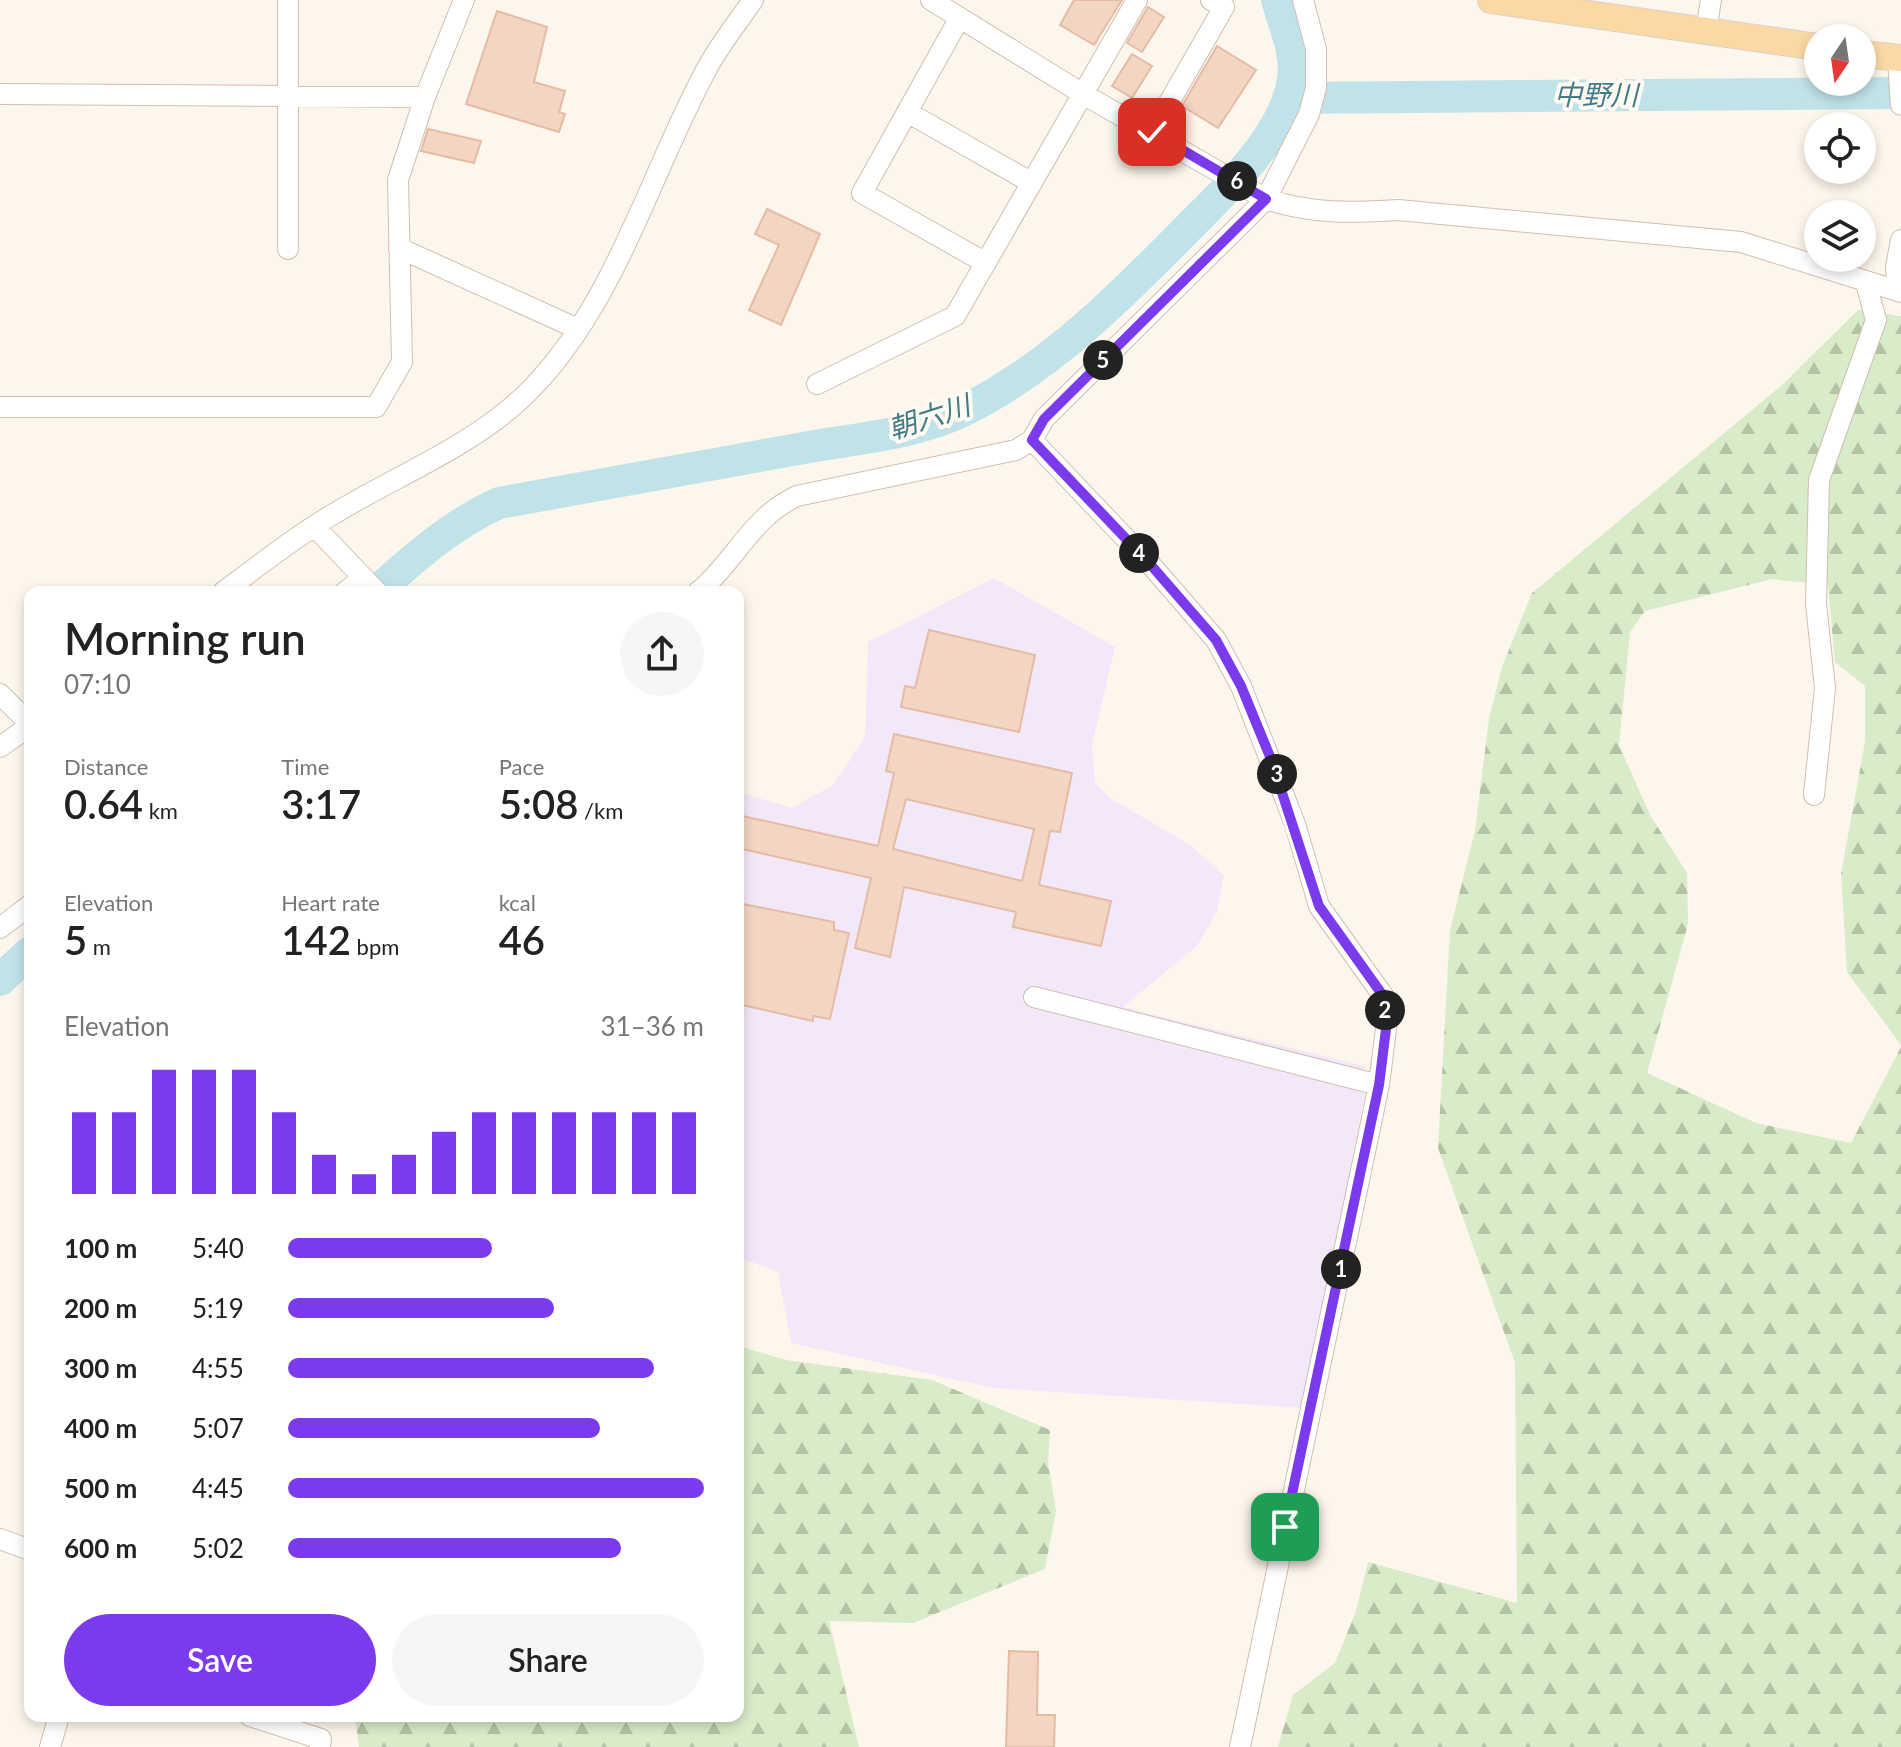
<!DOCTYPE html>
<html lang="en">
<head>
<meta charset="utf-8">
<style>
	body { margin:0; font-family:Lato,"Noto Sans JP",sans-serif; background:#f6f6f6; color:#222; height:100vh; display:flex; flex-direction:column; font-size:30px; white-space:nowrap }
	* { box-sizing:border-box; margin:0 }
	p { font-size:26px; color:#767676 }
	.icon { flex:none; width:44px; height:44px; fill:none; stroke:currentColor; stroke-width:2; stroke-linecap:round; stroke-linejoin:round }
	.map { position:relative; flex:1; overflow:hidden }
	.details { position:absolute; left:24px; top:586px; width:720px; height:1136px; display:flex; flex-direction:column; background:#fff; border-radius:16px; box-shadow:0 4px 12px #0003 }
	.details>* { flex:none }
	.needle { width:52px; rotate:193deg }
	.buttons { position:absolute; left:1804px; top:24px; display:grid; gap:16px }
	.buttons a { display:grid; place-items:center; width:72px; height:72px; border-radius:50%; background:#fff; box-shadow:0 4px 12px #0003; font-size:40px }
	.pin { position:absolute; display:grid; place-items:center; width:68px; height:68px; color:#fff; margin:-34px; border-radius:16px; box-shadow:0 4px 12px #0006 }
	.km { position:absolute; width:40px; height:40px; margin:-20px; border-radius:50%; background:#222; color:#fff; font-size:22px; line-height:40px; text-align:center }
	.round { display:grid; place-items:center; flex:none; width:84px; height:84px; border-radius:42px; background:#f6f6f6 }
	.summary { display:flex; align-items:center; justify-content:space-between; height:136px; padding:0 40px }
	h1 { font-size:44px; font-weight:600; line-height:60px }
	.stats { display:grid; grid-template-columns:repeat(3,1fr); gap:12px; height:136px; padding:8px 40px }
	.stats div { display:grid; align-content:center }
	.stats b { font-size:40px; font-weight:600 }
	.stats small { font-size:22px; font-weight:400 }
	.stats p { font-size:22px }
	.chart { height:224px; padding:16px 40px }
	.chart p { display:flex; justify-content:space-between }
	.chart svg { width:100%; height:144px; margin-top:8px; stroke:#7c3aed; stroke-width:6 }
	.action { display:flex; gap:16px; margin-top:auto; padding:16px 40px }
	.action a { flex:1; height:92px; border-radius:48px; background:#7c3aed; color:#fff; font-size:32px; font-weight:600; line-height:92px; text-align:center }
	.action a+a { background:#f6f6f6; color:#222 }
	ul { padding:0 40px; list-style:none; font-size:26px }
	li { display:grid; grid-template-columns:128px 96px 1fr; align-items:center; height:60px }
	li i { height:20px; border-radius:10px; background:#7c3aed }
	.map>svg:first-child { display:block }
	.education { fill:#f3e8fa }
	.forest { fill:url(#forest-firs) }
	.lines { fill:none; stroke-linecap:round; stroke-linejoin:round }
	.river { stroke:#bfe3e8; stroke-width:32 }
	.building { fill:#f3d5c3; stroke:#e6bba3; stroke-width:2; fill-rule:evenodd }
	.minor-casing { stroke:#d1beb0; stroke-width:22 }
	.major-casing { stroke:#dad1cd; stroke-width:28 }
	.minor { stroke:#fff; stroke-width:20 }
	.major { stroke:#fbd9a5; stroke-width:26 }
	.route-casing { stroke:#fff; stroke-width:16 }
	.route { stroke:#7c3aed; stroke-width:10 }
	.labels { text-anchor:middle; stroke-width:8; stroke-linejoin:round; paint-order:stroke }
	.water-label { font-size:28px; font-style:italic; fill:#437c86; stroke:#fffaf3 }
</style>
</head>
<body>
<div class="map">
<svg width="1901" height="1747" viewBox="0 0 1901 1747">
	<defs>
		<pattern id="forest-firs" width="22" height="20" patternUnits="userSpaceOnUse" patternTransform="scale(2)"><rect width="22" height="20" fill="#d8ecc9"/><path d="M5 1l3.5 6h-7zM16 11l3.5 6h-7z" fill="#b4c2a5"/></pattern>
	</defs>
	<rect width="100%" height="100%" fill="#fdf6ec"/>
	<path class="education" d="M994 578 1115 647 1092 745 1095 782 1110 798 1192 846 1224 876 1217 911 1197 946 1123 1007 1365 1066V1094L1302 1408 993 1388 791 1343 778 1272 738 1257V792L792 808 833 785 865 738 868 642Z"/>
	<path class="forest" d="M1858 310 1901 316V1045L1847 972 1841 874 1865 742V686L1835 662 1828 585 1772 579 1645 611 1630 632 1619 745 1650 815 1687 873 1688 924 1647 1073 1756 1123 1851 1143 1901 1047V1747H1278L1293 1695 1335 1663 1356 1611 1368 1562 1517 1603 1515 1363 1438 1148 1450 930 1475 831 1489 719 1502 667 1532 593 1782 385Z
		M738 1346 786 1360 932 1380 1050 1430 1048 1463 1056 1510 1045 1569 913 1623 829 1621 859 1747H359L355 1716H738Z"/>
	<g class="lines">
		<path class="river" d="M1290 98 1901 93
			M376 592C414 558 452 524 499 503 599 485 698 467 798 449 851 439 914 435 963 411 1053 366 1123 294 1192 224 1231 185 1302 118 1293 58 1291 39 1282 19 1277 0
			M0 980 30 952"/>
	</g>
	<path class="building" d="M1074 0H1122L1094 45 1060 25Z
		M1148 7 1164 17 1142 52 1127 43Z
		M497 11 547 27 534 82 565 91 559 112 565 114 559 132 466 104Z
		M1217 46 1256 70 1218 128 1182 106Z
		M1132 54 1152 66 1132 98 1112 86Z
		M428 129 481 141 474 163 421 151Z
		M767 209 820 234 781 325 749 310 779 245 755 234Z
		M929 630 1035 655 1019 732 901 707 905 686 915 688Z
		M894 734 1072 773 1060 832 1050 831 1039 885 1111 901 1101 946 1013 927 1016 912 904 887 890 957 855 948 871 878 738 848V815L878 846 894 773 886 771ZM906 799 1034 829 1022 881 893 849Z
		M738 903 834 922V930L849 933 830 1019 813 1016V1021L738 1004Z
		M1009 1651 1038 1652 1037 1715H1055L1054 1747H1006Z"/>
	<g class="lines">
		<g class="minor-casing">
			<path id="minor" d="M288 0V249
				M931 0 1083 94 1266 199C1311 214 1352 213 1398 210L1741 242 1901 292
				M959 19 862 193 986 263
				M1706 31 1711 0
				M1898 59 1901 105
				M0 94 425 97
				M907 112 1032 183
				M1152 132 1224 7 1211 0
				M399 248 578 329
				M1898 290 1896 267 1901 240
				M817 384 955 316 1137 0
				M0 407H376L402 362 398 180 425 97 464 0
				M1032 440 1150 564 1216 640 1241 686 1295 824 1319 906 1384 997 1387 1021 1379 1085 1240 1747
				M314 526 377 592
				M223 592C260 565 297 535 337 512 398 475 470 447 523 397 612 312 647 182 703 76 716 49 736 25 753 0
				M345 592 363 578
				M698 592C735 562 751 517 797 496L1016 450 1032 440 1044 419 1266 199 1309 114 1316 88V49L1303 0
				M0 694 30 724
				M0 747 30 726
				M1814 795 1825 688 1816 604 1819 480 1876 320 1866 283
				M0 928 30 905
				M1034 997 1379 1085
				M0 1539 30 1550
				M250 1716 321 1739 320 1747
				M50 1747 59 1716"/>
		</g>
		<g class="major-casing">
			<path id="major" d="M1491 0 1818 47
				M1862 54 1901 58"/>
		</g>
		<use href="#minor" class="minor"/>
		<use href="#major" class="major"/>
	</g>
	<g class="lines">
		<g class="route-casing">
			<path id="route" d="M1152 132 1266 199 1044 419 1032 440 1150 564 1216 640 1241 686 1271 759 1319 906 1384 997 1387 1021 1379 1085 1285 1527"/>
		</g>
		<use href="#route" class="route"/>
	</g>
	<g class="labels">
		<g class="water-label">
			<text x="1596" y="105">中野川</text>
			<text transform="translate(929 417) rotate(-18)" y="10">朝六川</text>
		</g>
	</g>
</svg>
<div class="buttons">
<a><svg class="needle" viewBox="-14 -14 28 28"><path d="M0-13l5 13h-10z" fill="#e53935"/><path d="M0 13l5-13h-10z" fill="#767676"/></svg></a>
<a><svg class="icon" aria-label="locate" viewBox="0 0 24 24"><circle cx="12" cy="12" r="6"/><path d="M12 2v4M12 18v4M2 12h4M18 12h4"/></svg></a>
<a><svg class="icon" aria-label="layers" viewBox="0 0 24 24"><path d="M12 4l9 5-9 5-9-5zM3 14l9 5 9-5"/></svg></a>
</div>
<div class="pin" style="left:1285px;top:1527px;background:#1e9e55"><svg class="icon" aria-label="arrive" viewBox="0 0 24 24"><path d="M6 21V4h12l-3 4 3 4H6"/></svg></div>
<div class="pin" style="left:1152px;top:132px;background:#d93025"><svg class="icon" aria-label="check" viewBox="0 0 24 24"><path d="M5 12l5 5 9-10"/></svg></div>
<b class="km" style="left:1341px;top:1269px">1</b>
<b class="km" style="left:1385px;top:1010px">2</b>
<b class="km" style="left:1277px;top:774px">3</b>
<b class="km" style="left:1139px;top:553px">4</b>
<b class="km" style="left:1103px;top:360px">5</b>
<b class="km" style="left:1237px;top:181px">6</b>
<section class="details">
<div class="summary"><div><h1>Morning run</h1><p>07:10</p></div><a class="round"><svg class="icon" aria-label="share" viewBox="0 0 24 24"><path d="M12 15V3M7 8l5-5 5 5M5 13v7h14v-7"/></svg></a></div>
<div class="stats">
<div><p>Distance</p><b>0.64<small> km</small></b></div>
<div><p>Time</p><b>3:17</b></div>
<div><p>Pace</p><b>5:08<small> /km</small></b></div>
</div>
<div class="stats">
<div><p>Elevation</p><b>5<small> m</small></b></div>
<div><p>Heart rate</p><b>142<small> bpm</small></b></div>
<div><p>kcal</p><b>46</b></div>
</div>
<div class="chart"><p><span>Elevation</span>31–36 m</p>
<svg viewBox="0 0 160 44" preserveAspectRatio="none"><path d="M5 44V19M15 44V19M25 44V6M35 44V6M45 44V6M55 44V19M65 44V32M75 44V38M85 44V32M95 44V25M105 44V19M115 44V19M125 44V19M135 44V19M145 44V19M155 44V19"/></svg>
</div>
<ul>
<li><b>100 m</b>5:40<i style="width:49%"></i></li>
<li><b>200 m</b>5:19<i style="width:64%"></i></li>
<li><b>300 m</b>4:55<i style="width:88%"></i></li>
<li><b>400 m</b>5:07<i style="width:75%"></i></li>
<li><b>500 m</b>4:45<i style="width:100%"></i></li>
<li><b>600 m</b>5:02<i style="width:80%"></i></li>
</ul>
<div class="action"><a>Save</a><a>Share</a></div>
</section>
</div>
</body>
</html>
